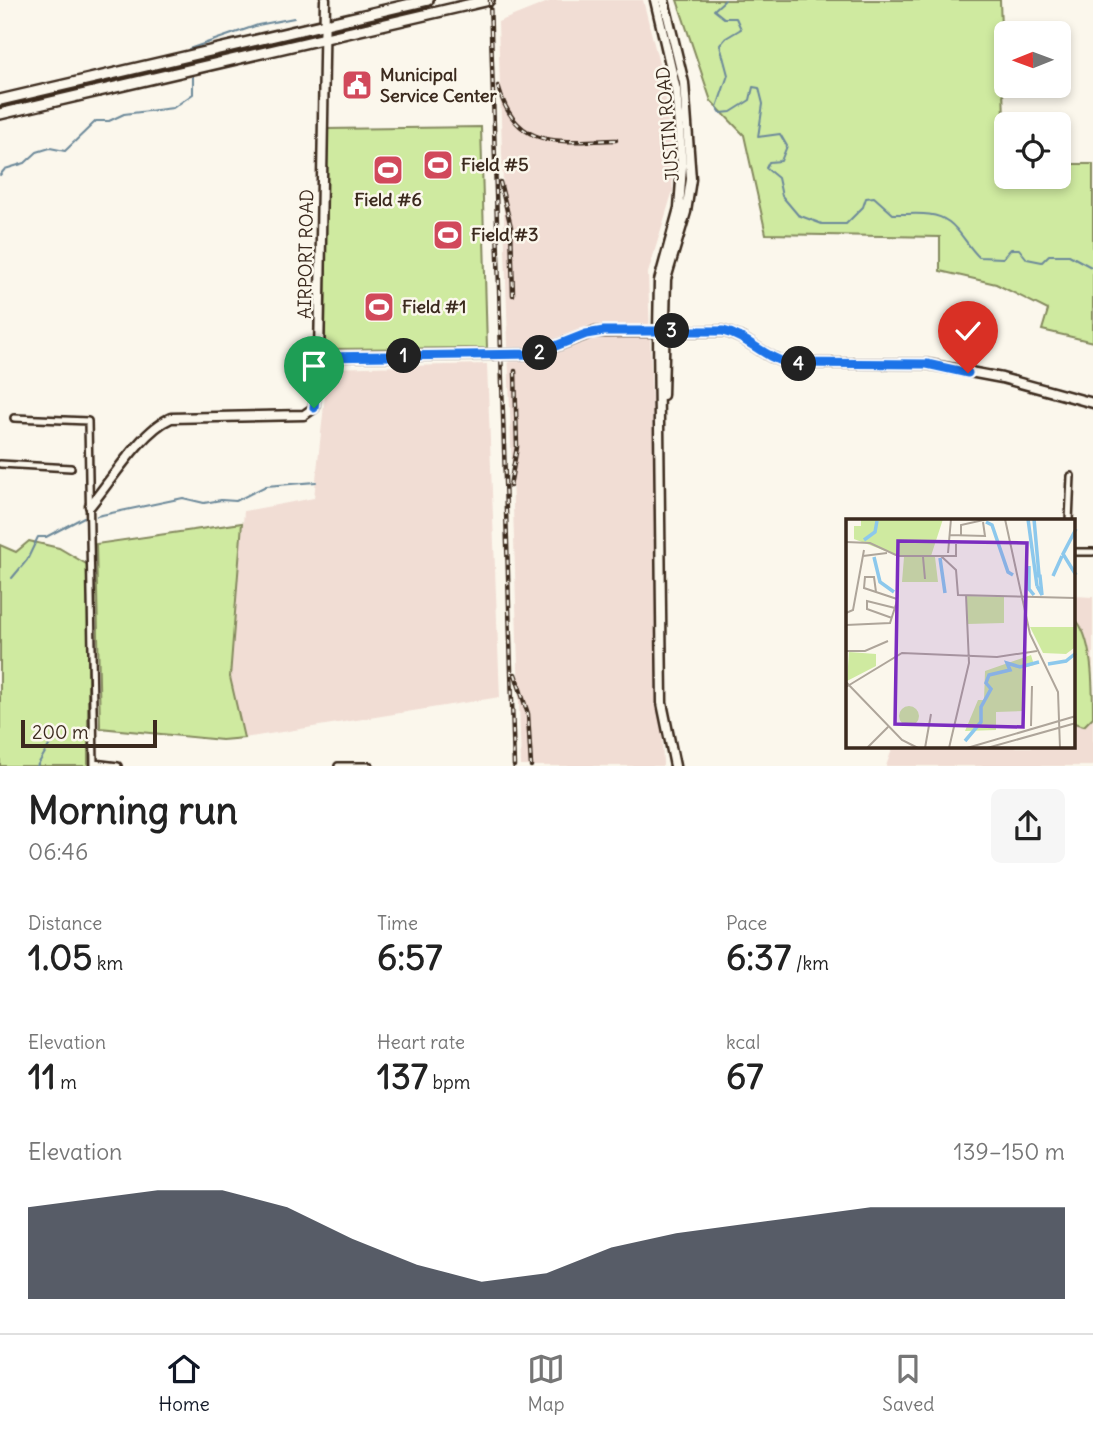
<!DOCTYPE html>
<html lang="en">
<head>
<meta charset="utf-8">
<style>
	body { margin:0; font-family:Delius,sans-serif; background:#f6f6f6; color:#222; height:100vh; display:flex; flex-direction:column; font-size:26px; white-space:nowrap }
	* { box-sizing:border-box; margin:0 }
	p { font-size:23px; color:#767676 }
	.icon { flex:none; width:38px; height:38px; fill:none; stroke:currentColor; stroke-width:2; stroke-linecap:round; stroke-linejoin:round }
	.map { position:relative; height:766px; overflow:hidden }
	.sheet { display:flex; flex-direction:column; background:#fff; flex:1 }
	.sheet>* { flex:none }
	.needle { width:46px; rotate:269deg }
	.tools { position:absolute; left:994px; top:21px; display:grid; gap:14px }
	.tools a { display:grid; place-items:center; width:77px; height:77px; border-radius:10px; background:#fff; box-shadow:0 4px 10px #0003; font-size:35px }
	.scale { position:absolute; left:21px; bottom:18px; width:136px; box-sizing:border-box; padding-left:7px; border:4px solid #3b2a1e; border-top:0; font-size:19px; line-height:24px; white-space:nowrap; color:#3b2a1e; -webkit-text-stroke:5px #fbf7ec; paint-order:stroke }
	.pin { position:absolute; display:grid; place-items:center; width:60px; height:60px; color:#fff; margin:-72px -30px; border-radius:50% 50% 50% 0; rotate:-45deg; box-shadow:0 0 7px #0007 }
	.pin .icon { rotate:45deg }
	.km { position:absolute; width:35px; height:35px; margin:-18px; border-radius:50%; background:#222; color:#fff; font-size:19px; line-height:35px; text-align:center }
	.round { display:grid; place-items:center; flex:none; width:74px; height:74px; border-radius:10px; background:#f6f6f6 }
	.summary { display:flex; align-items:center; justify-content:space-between; height:119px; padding:0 28px }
	h1 { font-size:38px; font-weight:800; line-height:52px }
	.metrics { display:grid; grid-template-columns:repeat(3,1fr); gap:10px; height:119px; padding:7px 28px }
	.metrics div { display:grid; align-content:center }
	.metrics b { font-size:35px; font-weight:800 }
	.metrics small { font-size:19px; font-weight:400 }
	.metrics p { font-size:19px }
	.chart { height:196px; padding:14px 28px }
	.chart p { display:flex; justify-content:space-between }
	.chart svg { width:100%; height:126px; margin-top:7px; fill:#111827; opacity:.7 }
	.tab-bar { display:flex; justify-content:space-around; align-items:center; height:98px; border-top:2px solid #e0e0e0; background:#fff; font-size:19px; color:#767676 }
	.tab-bar a { display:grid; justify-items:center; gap:4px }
	.tab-bar .active { color:#111827 }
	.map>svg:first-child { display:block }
	.built { fill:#f1ddd4 }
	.green { fill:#cfeaa0; stroke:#858a5f; stroke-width:2 }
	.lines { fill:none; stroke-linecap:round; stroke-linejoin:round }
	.stream { stroke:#6c899a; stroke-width:2 }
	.street-casing { stroke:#3b2a1e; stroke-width:10 }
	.secondary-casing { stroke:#3b2a1e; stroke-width:13 }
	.primary-casing { stroke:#3b2a1e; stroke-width:14 }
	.street { stroke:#fbf7ec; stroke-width:5 }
	.secondary { stroke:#fbf7ec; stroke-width:8 }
	.primary { stroke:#fbf7ec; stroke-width:9 }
	.rail-casing { stroke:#3b2a1e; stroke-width:4.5 }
	.rail { stroke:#fbf7ec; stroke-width:2; stroke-dasharray:5; stroke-linecap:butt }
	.route-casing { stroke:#fff; stroke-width:14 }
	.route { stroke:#1a73e8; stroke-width:9 }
	.labels { text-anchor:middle; stroke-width:5; stroke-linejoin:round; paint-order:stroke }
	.poi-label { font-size:18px; font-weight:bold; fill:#3b2a1e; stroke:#fbf7ec; text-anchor:start }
	.street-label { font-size:18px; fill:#3b2a1e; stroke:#fbf7ec }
	.inset-river { fill:none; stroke:#8cc8ec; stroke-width:3.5 }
	.inset-road { fill:none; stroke:#aea59a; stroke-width:2 }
	.view { fill:#7b2cbf; fill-opacity:0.15; stroke:#7b2cbf; stroke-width:3.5 }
	.inset-edge { fill:none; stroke:#3b2a1e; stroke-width:3.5 }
</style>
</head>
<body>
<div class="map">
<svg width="1093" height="766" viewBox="0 0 1093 766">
	<rect width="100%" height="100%" fill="#fbf7ec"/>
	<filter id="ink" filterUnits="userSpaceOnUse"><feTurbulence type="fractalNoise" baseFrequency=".0143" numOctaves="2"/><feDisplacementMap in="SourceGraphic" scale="14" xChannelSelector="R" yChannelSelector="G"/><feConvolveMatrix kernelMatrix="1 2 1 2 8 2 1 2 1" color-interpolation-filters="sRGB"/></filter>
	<g filter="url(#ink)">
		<path class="built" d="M553 0H643L665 88 673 190 648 273 663 766H521L498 22Z
			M487 364 500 697 244 738 230 677 244 511 314 498 328 368Z
			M1074 596 1093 597V766H886L893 747H1074Z"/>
		<path class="green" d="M677 0H1000L1006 177H1059V164H1093V342L1042 330 1048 310 996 284 940 271V237L766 234 744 135 711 101Z
			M481 127 487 348 325 349 326 129Z
			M242 523 230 677 244 738 222 740 100 728 96 544Z
			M29 541 59 548 88 565V766H0V545L16 552Z
			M1074 618C1093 635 1093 688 1093 717L1084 726 1074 723Z"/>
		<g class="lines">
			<path class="stream" d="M725 0 714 10 724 18H736L741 29 726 38 720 45 728 75 717 107 721 113 731 112 750 100 753 87 759 88 763 104 758 137 780 134 787 146 781 161 769 162 766 168 778 178 782 196 798 215 822 224H846L863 207 866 198 874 197 893 214C911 215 933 210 949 222 961 231 968 247 979 257L1003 258 1011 249H1019L1027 259 1042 262 1049 255H1069L1093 268
				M189 49 258 25 294 18
				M0 175 5 169 25 163 37 152 50 148 65 151 96 121H109L124 114 173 108 193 94V75
				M97 516 183 498 204 503 221 500 236 501 266 486 316 482
				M12 578 27 560 38 537H46L84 517
				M37 766 56 734"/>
			<g class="street-casing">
				<path id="street" d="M14 418 88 421 94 766
					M0 464 71 468
					M1069 521 1071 476
					M1074 552H1093
					M94 763 118 766
					M338 766H370"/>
			</g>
			<g class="secondary-casing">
				<path id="secondary" d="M655 0 676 90 682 167 679 208 659 281 658 331 662 703 675 766
					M319 357 535 354 593 332 723 331C747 336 763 357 787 363L927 364 1002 378 1093 403
					M663 395 666 279 686 212 691 179 684 83 664 0
					M90 506C111 481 141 431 171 418L304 415 314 408 319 357 325 0"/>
			</g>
			<g class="primary-casing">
				<path id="primary" d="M0 100 428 0
					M0 114 489 0"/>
			</g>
			<use href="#street" class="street"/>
			<use href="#secondary" class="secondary"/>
			<use href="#primary" class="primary"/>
			<g class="rail-casing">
				<path id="rail" d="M490 0 514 766
					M498 86C516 152 560 141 616 140
					M500 182 511 227 513 295
					M510 486 517 447 515 371
					M515 674 528 714 531 766"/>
			</g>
			<use href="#rail" class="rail"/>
		</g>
	</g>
	<g class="lines" filter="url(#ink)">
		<g class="route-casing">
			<path id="route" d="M314 408 319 357 535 354 586 334 604 331H723C747 336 763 357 787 363L927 364 968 373"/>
		</g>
		<use href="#route" class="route"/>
	</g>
	<defs>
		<g id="civic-square" transform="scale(1.575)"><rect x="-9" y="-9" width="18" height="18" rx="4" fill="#d1495b" stroke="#fbf7ec"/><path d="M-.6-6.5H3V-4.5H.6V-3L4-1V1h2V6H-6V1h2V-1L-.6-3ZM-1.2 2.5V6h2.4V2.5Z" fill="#fff"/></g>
		<g id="stadium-square" transform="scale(1.575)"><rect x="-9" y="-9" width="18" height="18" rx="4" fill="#d1495b" stroke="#fbf7ec"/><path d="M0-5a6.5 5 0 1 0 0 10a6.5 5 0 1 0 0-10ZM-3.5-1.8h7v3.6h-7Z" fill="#fff"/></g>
	</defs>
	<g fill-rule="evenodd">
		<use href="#civic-square" x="357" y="85"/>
		<use href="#stadium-square" x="438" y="165"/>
		<use href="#stadium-square" x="388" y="170"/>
		<use href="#stadium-square" x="448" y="235"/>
		<use href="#stadium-square" x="379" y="307"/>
	</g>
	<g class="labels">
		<g class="poi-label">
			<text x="380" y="81">Municipal<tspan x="380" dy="21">Service Center</tspan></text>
			<text x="461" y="171">Field #5</text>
			<text x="388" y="206" text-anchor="middle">Field #6</text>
			<text x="471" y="241">Field #3</text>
			<text x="402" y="313">Field #1</text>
		</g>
		<g class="street-label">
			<text transform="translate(668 124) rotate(-95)" y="6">JUSTIN ROAD</text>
			<text transform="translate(306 254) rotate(-89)" y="6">AIRPORT ROAD</text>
		</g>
	</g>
	<g transform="translate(846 519)">
		<rect width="229" height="229" fill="#fbf7ec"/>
		<path d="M15 0H97L85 37 50 36 8 20V7H15ZM58 38H89L92 63H56ZM121 77 158 78V104L121 105ZM184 108H229L228 129 220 135 197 134ZM3 133 30 135V147L1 162ZM185 136 188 146 178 149V192L150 193V211L119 212 132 181H138L139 152ZM53 197a10 10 0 1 1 20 0a10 10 0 1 1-20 0Z" fill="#cfeaa0"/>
		<path class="inset-river" d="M182 0 191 67M188 0 193 56M140 3 146 6 162 53 167 56M230 10 217 35 230 56M18 21 29 13 31 2M28 38 34 63 48 73M94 39 99 74M183 47V70L188 76M190 56 194 57 196 76 191 67M207 57 216 37M202 145 220 142 230 134M119 222 135 203V188L145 170 140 164 143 156 164 151 161 144 174 148 193 143"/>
		<path class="inset-road" d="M159 0 184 115 212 173 214 229M103 16 139 17 137 3M115 16V6L142 0M0 23 24 24 52 37H110V25M102 34 105 0M17 37 41 34M95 37 110 51 112 76 230 79M77 38 79 60M30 73 28 58H19L18 69 51 80M0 94 7 91 18 31M46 99 21 90V82L49 89M0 106 44 104 51 82 52 37M0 132H19L42 122M0 163 56 221 72 229M0 168 56 134 151 138 191 132M185 207 186 167M21 229 42 208M79 229 85 195M103 229 123 144 120 76M121 229 230 197M141 229 230 204"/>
		<path class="view" d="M52 22 181 24 177 208 49 205Z"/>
		<rect width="229" height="229" class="inset-edge"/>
	</g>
</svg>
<div class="tools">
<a><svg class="needle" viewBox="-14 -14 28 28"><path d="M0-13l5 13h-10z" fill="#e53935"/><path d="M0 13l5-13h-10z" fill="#767676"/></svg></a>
<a><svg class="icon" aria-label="locate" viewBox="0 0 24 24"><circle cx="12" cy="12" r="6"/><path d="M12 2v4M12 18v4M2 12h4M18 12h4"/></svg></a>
</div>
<div class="scale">200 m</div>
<div class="pin" style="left:314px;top:408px;background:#1e9e55"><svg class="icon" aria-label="arrive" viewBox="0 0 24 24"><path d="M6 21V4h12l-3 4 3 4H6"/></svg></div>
<div class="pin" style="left:968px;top:373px;background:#d93025"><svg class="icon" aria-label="check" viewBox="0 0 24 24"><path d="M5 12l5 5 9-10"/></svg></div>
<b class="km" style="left:404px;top:356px">1</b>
<b class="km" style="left:540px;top:353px">2</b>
<b class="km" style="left:672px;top:331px">3</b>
<b class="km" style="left:799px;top:364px">4</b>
</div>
<section class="sheet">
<div class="summary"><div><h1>Morning run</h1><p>06:46</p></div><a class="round"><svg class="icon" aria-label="share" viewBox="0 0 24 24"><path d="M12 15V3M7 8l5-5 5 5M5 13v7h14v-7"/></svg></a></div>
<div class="metrics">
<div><p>Distance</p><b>1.05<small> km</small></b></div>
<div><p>Time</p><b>6:57</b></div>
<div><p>Pace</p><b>6:37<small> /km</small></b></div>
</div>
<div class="metrics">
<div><p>Elevation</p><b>11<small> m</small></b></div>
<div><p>Heart rate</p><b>137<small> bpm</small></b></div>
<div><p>kcal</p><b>67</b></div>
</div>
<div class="chart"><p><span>Elevation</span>139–150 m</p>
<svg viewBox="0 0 160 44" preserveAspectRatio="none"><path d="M0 44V12L10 9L20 6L30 6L40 12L50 23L60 32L70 38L80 35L90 26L100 21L110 18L120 15L130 12L140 12L150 12L160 12V44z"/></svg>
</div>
</section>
<nav class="tab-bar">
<a class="active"><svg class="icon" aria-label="home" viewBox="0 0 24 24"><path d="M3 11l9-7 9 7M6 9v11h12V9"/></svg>Home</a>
<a><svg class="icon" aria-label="map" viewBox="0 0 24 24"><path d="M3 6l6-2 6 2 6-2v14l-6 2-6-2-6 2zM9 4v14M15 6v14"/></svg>Map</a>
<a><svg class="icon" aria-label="saved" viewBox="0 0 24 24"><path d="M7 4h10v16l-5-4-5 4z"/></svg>Saved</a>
</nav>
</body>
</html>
